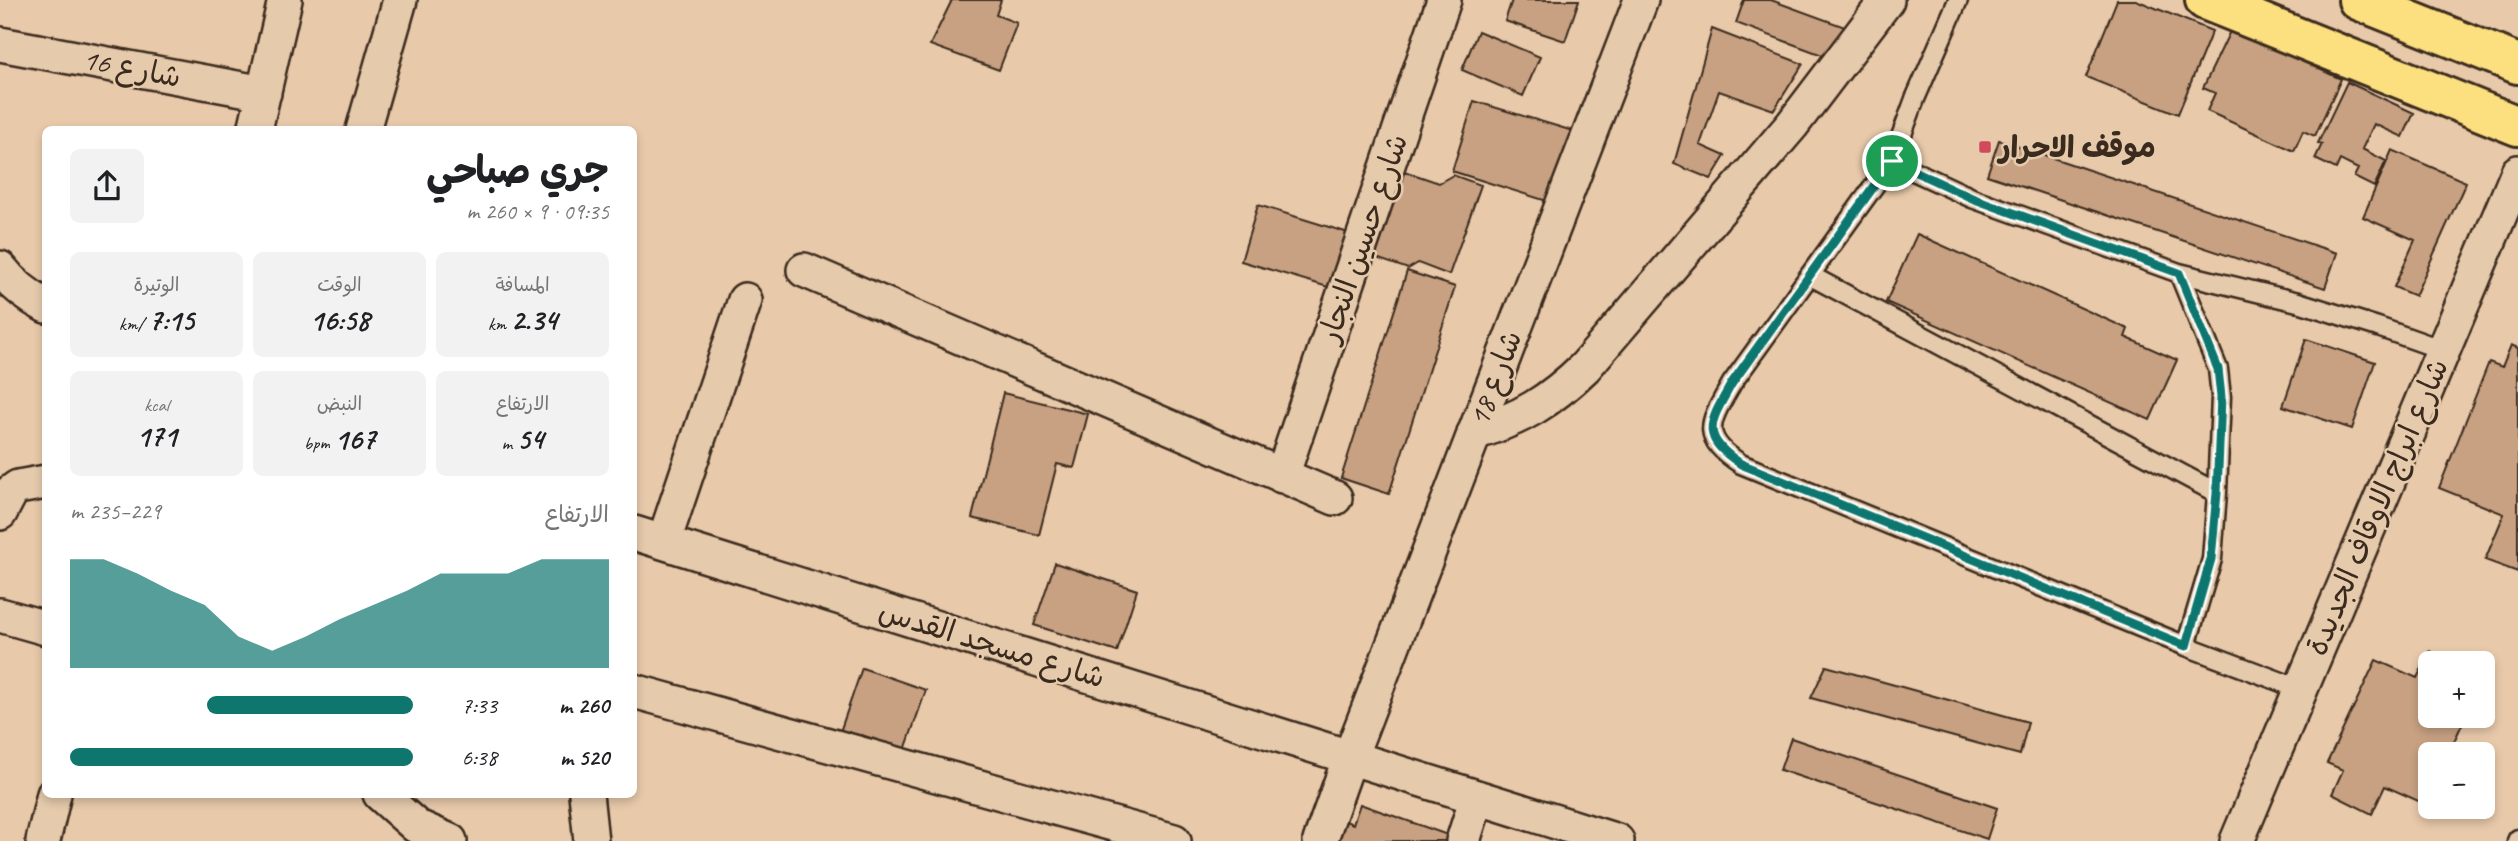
<!DOCTYPE html>
<html lang="ar">
<head>
<meta charset="utf-8">
<style>
	body { margin:0; font-family:Caveat,"Playpen Sans Arabic",sans-serif; background:#f2f2f2; color:#202124; direction:rtl; height:100vh; display:flex; flex-direction:column; font-size:26px; white-space:nowrap }
	* { box-sizing:border-box; margin:0 }
	p { font-size:23px; color:#757577 }
	.icon { flex:none; width:38px; height:38px; fill:none; stroke:currentColor; stroke-width:2; stroke-linecap:round; stroke-linejoin:round }
	.map { position:relative; flex:1; overflow:hidden; direction:ltr }
	.details { position:absolute; left:42px; top:126px; width:595px; height:672px; display:flex; flex-direction:column; background:#fff; border-radius:10px; box-shadow:0 4px 10px #0003; direction:rtl }
	.details>* { flex:none }
	.controls { position:absolute; left:2418px; top:651px; display:grid; gap:14px }
	.controls a { display:grid; place-items:center; width:77px; height:77px; border-radius:10px; background:#fff; box-shadow:0 4px 10px #0003; font-size:35px }
	.pin { position:absolute; display:grid; place-items:center; width:60px; height:60px; color:#fff; margin:-30px; border:4px solid #fff; border-radius:50%; box-shadow:0 2px 7px #0007 }
	.round { display:grid; place-items:center; flex:none; width:74px; height:74px; border-radius:10px; background:#f2f2f2 }
	.headline { display:flex; align-items:center; justify-content:space-between; height:119px; padding:0 28px }
	h1 { font-size:38px; font-weight:700; line-height:52px }
	.stats { display:grid; grid-template-columns:repeat(3,1fr); gap:10px; height:119px; padding:7px 28px }
	.stats div { display:grid; align-content:center; border-radius:10px; background:#f2f2f2; text-align:center }
	.stats b { font-size:30px; font-weight:700 }
	.stats small { font-size:19px; font-weight:400 }
	.stats p { font-size:19px }
	.chart { height:196px; padding:14px 28px }
	.chart p { display:flex; justify-content:space-between }
	.chart svg { width:100%; height:126px; margin-top:7px; fill:#0f766e; opacity:.7 }
	ul { padding:0 28px; list-style:none; font-size:23px }
	li { display:grid; grid-template-columns:112px 84px 1fr; align-items:center; height:52px }
	li i { height:18px; border-radius:9px; background:#0f766e }
	.map>svg:first-child { display:block }
	.building { fill:#c7a182; stroke:#3b2a1e; stroke-width:2 }
	.lines { fill:none; stroke-linecap:round; stroke-linejoin:round }
	.lane-casing { stroke:#3b2a1e; stroke-width:23 }
	.street-casing { stroke:#3b2a1e; stroke-width:38 }
	.highway-casing { stroke:#3b2a1e; stroke-width:44 }
	.lane { stroke:#e5caac; stroke-width:18 }
	.street { stroke:#e5caac; stroke-width:33 }
	.highway { stroke:#fce080; stroke-width:38 }
	.route-casing { stroke:#fff; stroke-width:14 }
	.route { stroke:#0f766e; stroke-width:9 }
	.poi-dot { fill:#d1495b; stroke:#e5caac; stroke-width:2.5 }
	.labels { text-anchor:middle; stroke-width:5; stroke-linejoin:round; paint-order:stroke }
	.street-label { font-size:30px; fill:#3b2a1e; stroke:#e5caac }
	.poi-label { font-size:30px; font-weight:bold; fill:#3b2a1e; stroke:#e5caac; text-anchor:start }
</style>
</head>
<body>
<div class="map">
<svg width="2518" height="841" viewBox="0 0 2518 841">
	<rect width="100%" height="100%" fill="#e8c9aa"/>
	<filter id="ink" filterUnits="userSpaceOnUse"><feTurbulence type="fractalNoise" baseFrequency=".0143" numOctaves="2"/><feDisplacementMap in="SourceGraphic" scale="14" xChannelSelector="R" yChannelSelector="G"/><feConvolveMatrix kernelMatrix="1 2 1 2 8 2 1 2 1" color-interpolation-filters="sRGB"/></filter>
	<g filter="url(#ink)">
		<path class="building" d="M952 0H1001L996 15 1017 23 999 70 930 45Z
			M1512 0H1579L1565 41 1505 21Z
			M1744 0H1771L1845 27 1833 59 1736 23Z
			M2117 0H2136L2212 31 2178 114 2086 77Z
			M1712 29 1803 64 1774 110 1719 91 1700 145 1725 156 1711 179 1674 164Z
			M2231 29 2341 79 2315 136 2303 131 2294 151 2207 111 2215 93 2203 88Z
			M1478 31 1540 57 1523 96 1462 70Z
			M2347 82 2414 113 2403 137 2374 124 2362 149 2386 161 2374 187 2354 177 2358 169 2340 160 2336 169 2315 159 2322 144 2318 143Z
			M1474 101 1576 132 1553 203 1452 171Z
			M1999 140 2337 253 2325 288 1987 175Z
			M2392 150 2466 182 2415 296 2394 287 2415 240 2363 217Z
			M1404 171 1439 183 1453 175 1481 185 1449 275 1418 263 1408 269 1373 257Z
			M1258 205 1355 235 1338 290 1241 261Z
			M1917 234 2128 329 2125 337 2177 360 2150 420 1886 302Z
			M1407 271 1455 287 1389 494 1341 478Z
			M2306 339 2375 362 2352 429 2283 406Z
			M2511 345 2518 348V572L2485 560 2504 514 2439 488 2489 362 2502 367Z
			M1003 393 1088 414 1074 468 1057 464 1039 535 972 518Z
			M1055 563 1137 590 1117 652 1034 625Z
			M2430 651 2446 659 2444 663H2431V716H2466L2448 754H2431V791L2425 804 2385 786 2372 814 2332 794 2343 770 2327 763 2376 660 2417 678Z
			M1826 666 2028 722 2020 755 1811 698Z
			M862 668 926 690 905 750 862 735 861 740 840 732Z
			M1791 738 1997 808 1987 839 1780 770Z
			M1360 804 1459 839 1458 841H1336L1343 820 1353 824Z"/>
		<g class="lines">
			<g class="lane-casing">
				<path id="lane" d="M1958 0 1915 99 1892 161 1972 198 2179 273 2298 302 2378 327 2443 350
					M1892 161 1732 383C1710 422 1698 436 1741 464L2186 646 2300 689
					M2179 273 2218 369 2221 397 2217 493 2212 559 2186 646
					M1811 276 2217 493
					M2517 841 2518 839"/>
			</g>
			<g class="street-casing">
				<path id="street" d="M0 44 264 93
					M255 130 285 0
					M363 130 400 0
					M0 268C13 285 27 296 46 306
					M804 270 1335 498
					M1474 433C1521 419 1550 401 1585 367L1792 125 1887 0
					M1282 476 1444 0
					M0 513 11 492 18 487 46 482
					M634 533 1617 841
					M664 541 745 300
					M0 615 46 628
					M634 691 1174 841
					M380 794 416 826 450 841
					M586 794 591 841
					M43 841 54 794
					M1320 841 1350 757 1641 0
					M1463 841 1477 797
					M2237 841 2518 172"/>
			</g>
			<g class="highway-casing">
				<path id="highway" d="M2205 0 2518 126
					M2358 0 2518 64"/>
			</g>
			<use href="#lane" class="lane"/>
			<use href="#street" class="street"/>
			<use href="#highway" class="highway"/>
		</g>
	</g>
	<g class="lines" filter="url(#ink)">
		<g class="route-casing">
			<path id="route" d="M1892 161 1972 198 2179 273 2218 369 2221 397 2217 493 2211 559 2186 646 1741 464C1698 436 1710 422 1732 383Z"/>
		</g>
		<use href="#route" class="route"/>
	</g>
	<rect class="poi-dot" x="1978" y="140" width="14" height="14" rx="3.5"/>
	<g class="labels">
		<g class="street-label">
			<text transform="translate(132 68) rotate(11)" y="10">شارع 16</text>
			<text transform="translate(1363 238) rotate(-71)" y="10">شارع حسين النجار</text>
			<text transform="translate(1495 378) rotate(-69)" y="10">شارع 18</text>
			<text transform="translate(2377 507) rotate(-67)" y="10">شارع ابراج الاوقاف الجديدة</text>
			<text transform="translate(992 644) rotate(17)" y="10">شارع مسجد القدس</text>
		</g>
		<g class="poi-label">
			<text x="1999" y="157">موقف الاحرار</text>
		</g>
	</g>
</svg>
<div class="controls">
<a>+</a>
<a>−</a>
</div>
<div class="pin" style="left:1892px;top:161px;background:#1e9e55"><svg class="icon" aria-label="arrive" viewBox="0 0 24 24"><path d="M6 21V4h12l-3 4 3 4H6"/></svg></div>
<section class="details">
<div class="headline"><div><h1>جري صباحي</h1><p>09:35 · 9 × 260 m</p></div><a class="round"><svg class="icon" aria-label="share" viewBox="0 0 24 24"><path d="M12 15V3M7 8l5-5 5 5M5 13v7h14v-7"/></svg></a></div>
<div class="stats">
<div><p>المسافة</p><b>2.34<small> km</small></b></div>
<div><p>الوقت</p><b>16:58</b></div>
<div><p>الوتيرة</p><b>7:15<small> /km</small></b></div>
</div>
<div class="stats">
<div><p>الارتفاع</p><b>54<small> m</small></b></div>
<div><p>النبض</p><b>167<small> bpm</small></b></div>
<div><p>kcal</p><b>171</b></div>
</div>
<div class="chart"><p><span>الارتفاع</span>229–235 m</p>
<svg viewBox="0 0 160 44" preserveAspectRatio="none"><path d="M0 44V6L10 6L20 11L30 17L40 22L50 33L60 38L70 33L80 27L90 22L100 17L110 11L120 11L130 11L140 6L150 6L160 6V44z"/></svg>
</div>
<ul>
<li><b>260 m</b>7:33<i style="width:60%"></i></li>
<li><b>520 m</b>6:38<i style="width:100%"></i></li>
</ul>
</section>
</div>
</body>
</html>
